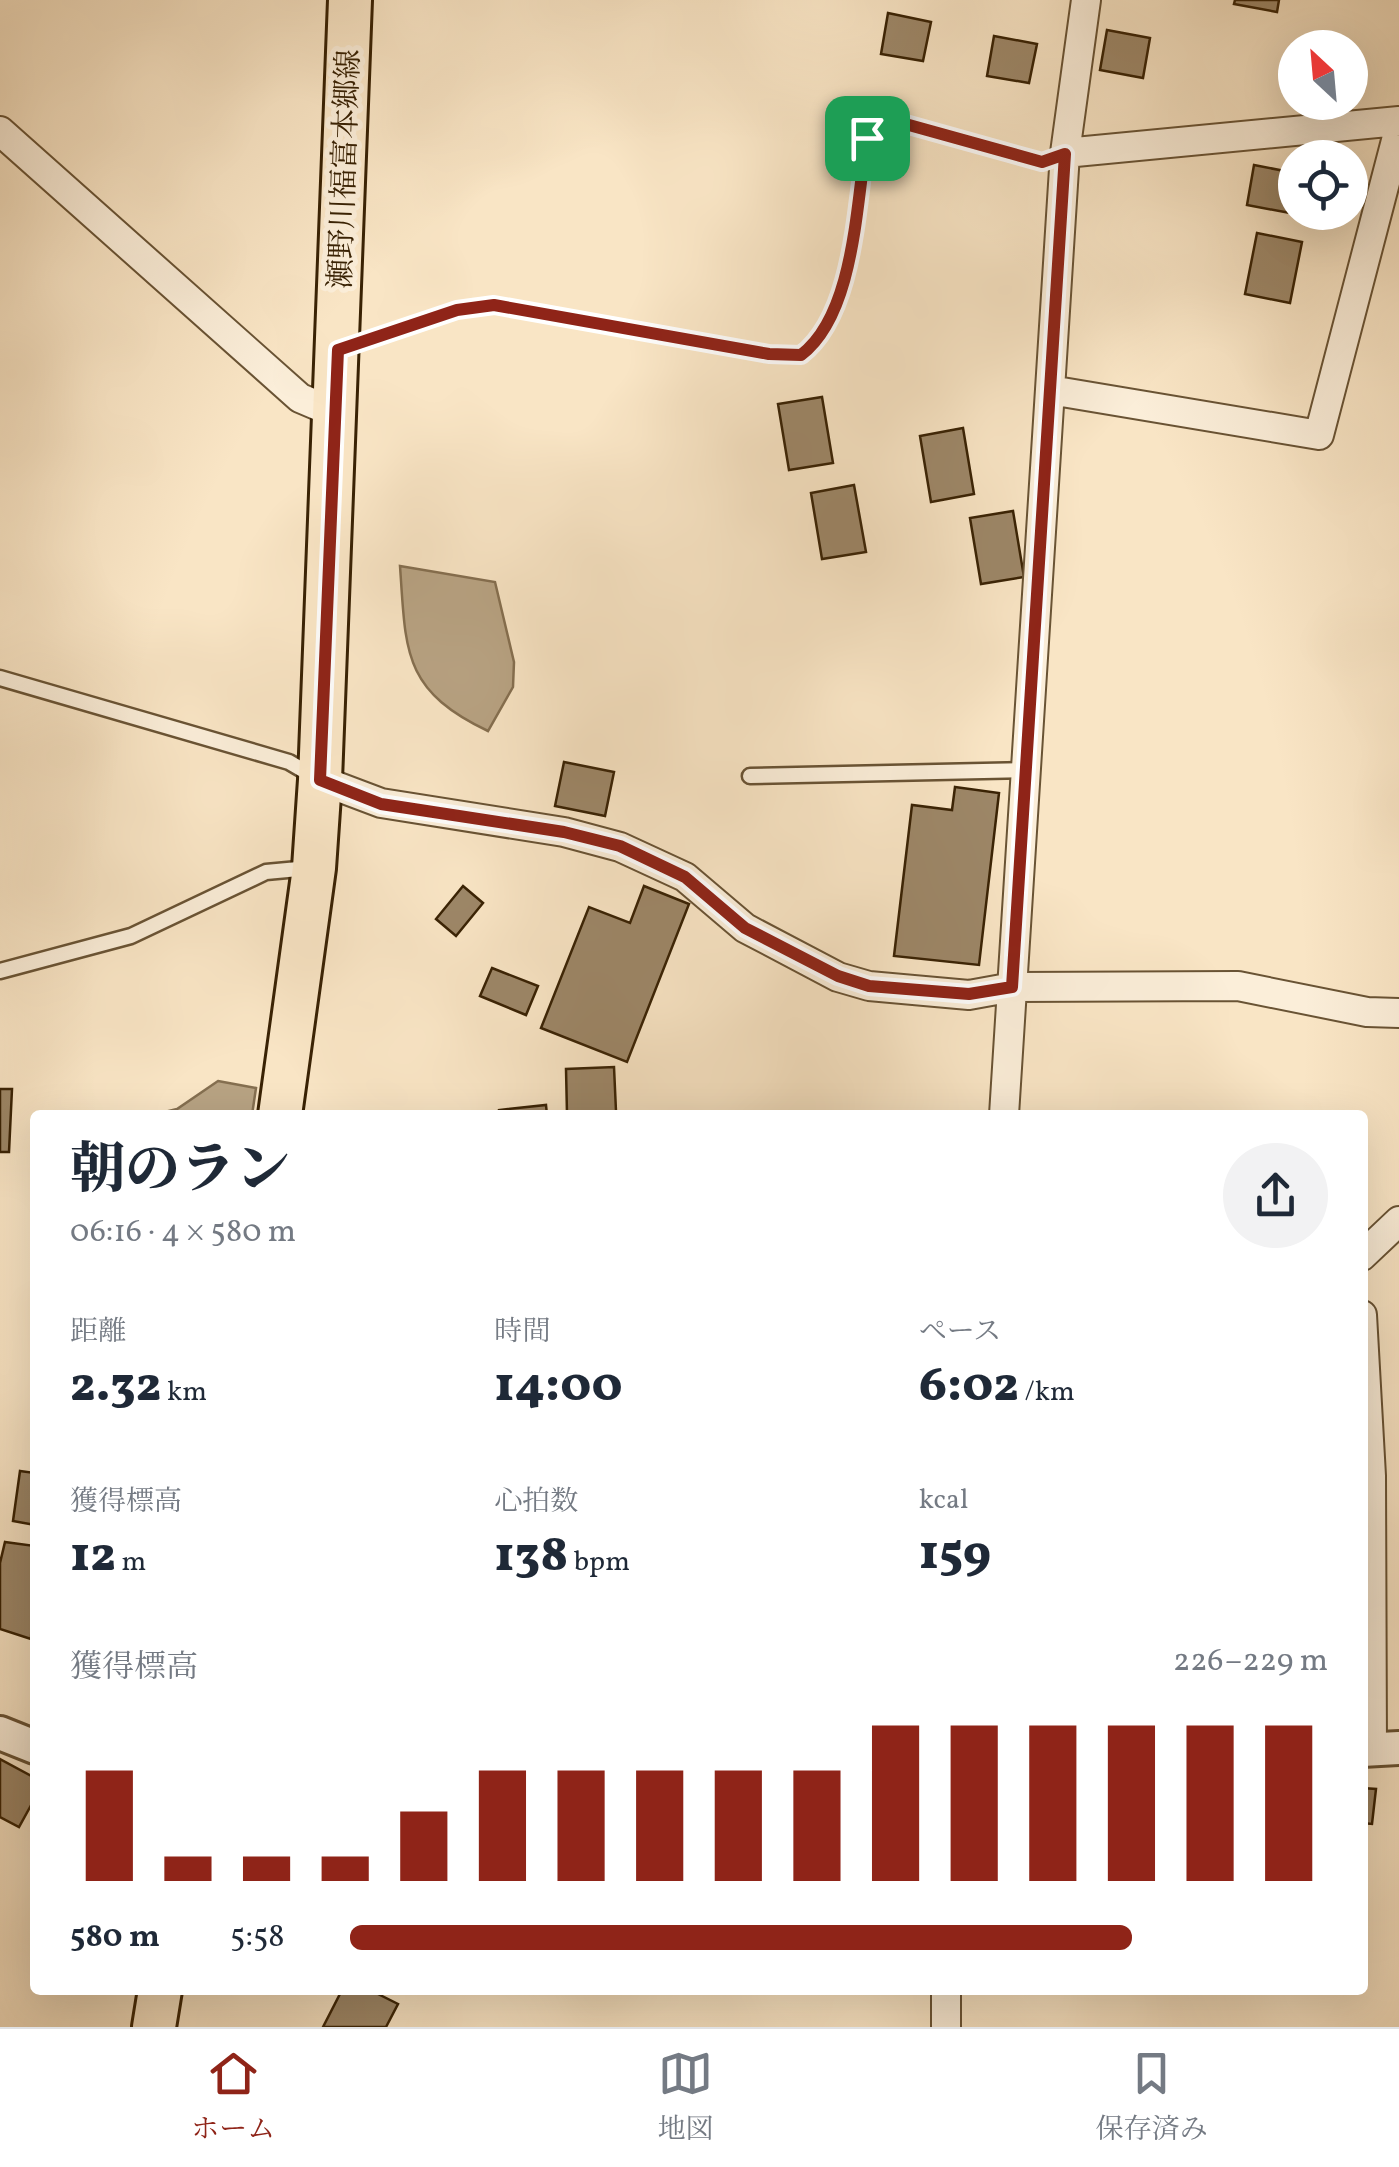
<!DOCTYPE html>
<html lang="ja">
<head>
<meta charset="utf-8">
<style>
	body { margin:0; font-family:Vollkorn,"Noto Serif JP",serif; background:#f2f2f3; color:#1f2937; height:100vh; display:flex; flex-direction:column; font-size:38px; white-space:nowrap }
	* { box-sizing:border-box; margin:0 }
	p { font-size:32px; color:#747a83 }
	.icon { flex:none; width:55px; height:55px; fill:none; stroke:currentColor; stroke-width:2; stroke-linecap:round; stroke-linejoin:round }
	.map { position:relative; flex:1; overflow:hidden }
	.panel { position:absolute; left:30px; top:1110px; width:1338px; height:885px; display:flex; flex-direction:column; background:#fff; border-radius:10px; box-shadow:0 10px 40px #0002 }
	.panel>* { flex:none }
	.needle { width:65px; rotate:334deg }
	.controls { position:absolute; left:1278px; top:30px; display:grid; gap:20px }
	.controls a { display:grid; place-items:center; width:90px; height:90px; border-radius:50%; background:#fff; box-shadow:0 10px 40px #0002; font-size:50px }
	.pin { position:absolute; display:grid; place-items:center; width:85px; height:85px; color:#fff; margin:-42px; border-radius:20px; box-shadow:0 5px 15px #0006 }
	.round { display:grid; place-items:center; flex:none; width:105px; height:105px; border-radius:52px; background:#f2f2f3 }
	.head { display:flex; align-items:center; justify-content:space-between; height:170px; padding:0 40px }
	h1 { font-size:55px; font-weight:800; line-height:75px }
	.stats { display:grid; grid-template-columns:repeat(3,1fr); gap:15px; height:170px; padding:10px 40px }
	.stats div { display:grid; align-content:center }
	.stats b { font-size:50px; font-weight:800 }
	.stats small { font-size:28px; font-weight:400 }
	.stats p { font-size:28px }
	.chart { height:280px; padding:20px 40px }
	.chart p { display:flex; justify-content:space-between }
	.chart svg { width:100%; height:180px; margin-top:10px; stroke:#8f2418; stroke-width:6 }
	ul { padding:0 40px; list-style:none; font-size:32px }
	li { display:grid; grid-template-columns:160px 120px 1fr; align-items:center; height:75px }
	li i { height:25px; border-radius:12px; background:#8f2418 }
	.dock { display:flex; justify-content:space-around; align-items:center; height:140px; border-top:2px solid #e0e1e3; background:#fff; font-size:28px; color:#747a83 }
	.dock a { display:grid; justify-items:center; gap:5px }
	.dock .current { color:#8f2418 }
	.map>svg:first-child { display:block }
	.water { fill:#b8a383; stroke:#856f50; stroke-width:2.5 }
	.building { fill:#9d8768; stroke:#392204; stroke-width:2.5 }
	.lines { fill:none; stroke-linecap:round; stroke-linejoin:round }
	.service-casing { stroke:#695334; stroke-width:19 }
	.minor-casing { stroke:#695334; stroke-width:32 }
	.tertiary-casing { stroke:#695334; stroke-width:38 }
	.primary-casing { stroke:#392204; stroke-width:48 }
	.path { stroke:#392204; stroke-width:6; stroke-dasharray:2.5 5; stroke-linecap:butt }
	.service { stroke:#fbeed9; stroke-width:14 }
	.minor { stroke:#fbeed9; stroke-width:28 }
	.tertiary { stroke:#fbeed9; stroke-width:32 }
	.primary { stroke:#f9e5c5; stroke-width:42 }
	.route-casing { stroke:#fff; stroke-width:20 }
	.route { stroke:#8f2418; stroke-width:12 }
	.labels { text-anchor:middle; stroke-width:10; stroke-linejoin:round; paint-order:stroke }
	.street-label { font-size:30px; fill:#392204; stroke:#fbeed9 }
</style>
</head>
<body>
<div class="map">
<svg width="1399" height="2027" viewBox="0 0 1399 2027">
	<rect width="100%" height="100%" fill="#f9e5c5"/>
	<filter id="stains"><feTurbulence type="fractalNoise" baseFrequency=".002" numOctaves="4"/><feColorMatrix values="0 0 0 0 .2 0 0 0 0 .09 0 0 0 0 .02 0 0 0 .5 -.17"/></filter>
	<radialGradient id="worn" r=".72"><stop offset=".6" stop-color="#630" stop-opacity="0"/><stop offset="1" stop-color="#630" stop-opacity=".3"/></radialGradient>
	<path class="water" d="M400 566 495 582 514 662 513 687 488 731C402 690 406 651 400 566Z
		M218 1081 256 1088 252 1115H152L177 1109Z"/>
	<path class="building" d="M1235 0H1279L1277 12 1234 4Z
		M888 13 931 22 923 61 881 54Z
		M1107 30 1150 38 1143 78 1100 70Z
		M994 36 1037 44 1029 83 987 76Z
		M1254 165 1295 173 1290 213 1247 205Z
		M1257 233 1302 242 1290 303 1245 294Z
		M822 397 833 463 789 470 778 404Z
		M963 428 974 494 931 502 920 436Z
		M854 485 866 552 822 559 811 493Z
		M1013 511 1024 577 981 584 970 518Z
		M564 762 614 772 605 816 555 806Z
		M955 787 999 793 979 965 894 956 912 805 952 810Z
		M463 886 483 903 456 936 436 919Z
		M644 886 689 904 627 1062 541 1028 589 907 630 923Z
		M492 968 538 986 526 1015 480 996Z
		M614 1067 616 1111 567 1114 566 1069Z
		M0 1089H12L9 1152H0Z
		M546 1105 547 1115H499V1110Z
		M20 1471 35 1473V1525L13 1521Z
		M5 1542 35 1546 31 1639 0 1629V1563Z
		M0 1759 35 1778V1798L19 1827 0 1817Z
		M1362 1788 1376 1789 1372 1824 1362 1823Z
		M342 1990H370L398 2004 386 2027H323Z"/>
	<g class="lines">
		<g class="service-casing">
			<path id="service" d="M0 678 289 762 313 776
				M750 776 1027 770
				M0 971 131 936 266 872 309 868"/>
		</g>
		<g class="minor-casing">
			<path id="minor" d="M0 131 300 398 333 412
				M1065 153 1399 121
				M1050 390 1319 435 1399 129
				M320 780 381 803 564 832 620 847 685 877 745 928 838 977 869 986 969 995 1013 987 1238 986 1367 1012 1399 1013
				M1004 1115 1065 153 1086 0
				M1362 1256 1399 1221
				M1362 1315 1371 1476 1372 1749
				M946 2027V1990"/>
		</g>
		<g class="tertiary-casing">
			<path id="tertiary" d="M0 1733 35 1747
				M1362 1750 1399 1748"/>
		</g>
		<g class="primary-casing">
			<path id="primary" d="M280 1115 314 868 320 780 350 0
				M154 2027 160 1990"/>
		</g>
		<path class="path" d="M373 338 457 310 494 305 769 354 801 355C865 306 845 193 873 121L891 120 1036 160"/>
		<use href="#service" class="service"/>
		<use href="#minor" class="minor"/>
		<use href="#tertiary" class="tertiary"/>
		<use href="#primary" class="primary"/>
	</g>
	<g class="lines">
		<g class="route-casing">
			<path id="route" d="M891 120 1042 162 1065 154 1012 987 969 994 869 986 838 976 745 928 685 877 620 846 564 832 381 804 320 780 338 350 457 310 494 305 769 354 801 355C855 314 856 203 867 138L874 121Z"/>
		</g>
		<use href="#route" class="route"/>
	</g>
	<g class="labels">
		<g class="street-label">
			<text transform="translate(344 169) rotate(-88)" y="10">瀬野川福富本郷線</text>
		</g>
	</g>
	<rect width="100%" height="100%" filter="url(#stains)"/>
	<rect width="100%" height="100%" fill="url(#worn)"/>
</svg>
<div class="controls">
<a><svg class="needle" viewBox="-14 -14 28 28"><path d="M0-13l5 13h-10z" fill="#e53935"/><path d="M0 13l5-13h-10z" fill="#747a83"/></svg></a>
<a><svg class="icon" aria-label="locate" viewBox="0 0 24 24"><circle cx="12" cy="12" r="6"/><path d="M12 2v4M12 18v4M2 12h4M18 12h4"/></svg></a>
</div>
<div class="pin" style="left:867px;top:138px;background:#1e9e55"><svg class="icon" aria-label="arrive" viewBox="0 0 24 24"><path d="M6 21V4h12l-3 4 3 4H6"/></svg></div>
<section class="panel">
<div class="head"><div><h1>朝のラン</h1><p>06:16 · 4 × 580 m</p></div><a class="round"><svg class="icon" aria-label="share" viewBox="0 0 24 24"><path d="M12 15V3M7 8l5-5 5 5M5 13v7h14v-7"/></svg></a></div>
<div class="stats">
<div><p>距離</p><b>2.32<small> km</small></b></div>
<div><p>時間</p><b>14:00</b></div>
<div><p>ペース</p><b>6:02<small> /km</small></b></div>
</div>
<div class="stats">
<div><p>獲得標高</p><b>12<small> m</small></b></div>
<div><p>心拍数</p><b>138<small> bpm</small></b></div>
<div><p>kcal</p><b>159</b></div>
</div>
<div class="chart"><p><span>獲得標高</span>226–229 m</p>
<svg viewBox="0 0 160 44" preserveAspectRatio="none"><path d="M5 44V17M15 44V38M25 44V38M35 44V38M45 44V27M55 44V17M65 44V17M75 44V17M85 44V17M95 44V17M105 44V6M115 44V6M125 44V6M135 44V6M145 44V6M155 44V6"/></svg>
</div>
<ul>
<li><b>580 m</b>5:58<i style="width:80%"></i></li>
</ul>
</section>
</div>
<nav class="dock">
<a class="current"><svg class="icon" aria-label="home" viewBox="0 0 24 24"><path d="M3 11l9-7 9 7M6 9v11h12V9"/></svg>ホーム</a>
<a><svg class="icon" aria-label="map" viewBox="0 0 24 24"><path d="M3 6l6-2 6 2 6-2v14l-6 2-6-2-6 2zM9 4v14M15 6v14"/></svg>地図</a>
<a><svg class="icon" aria-label="saved" viewBox="0 0 24 24"><path d="M7 4h10v16l-5-4-5 4z"/></svg>保存済み</a>
</nav>
</body>
</html>
